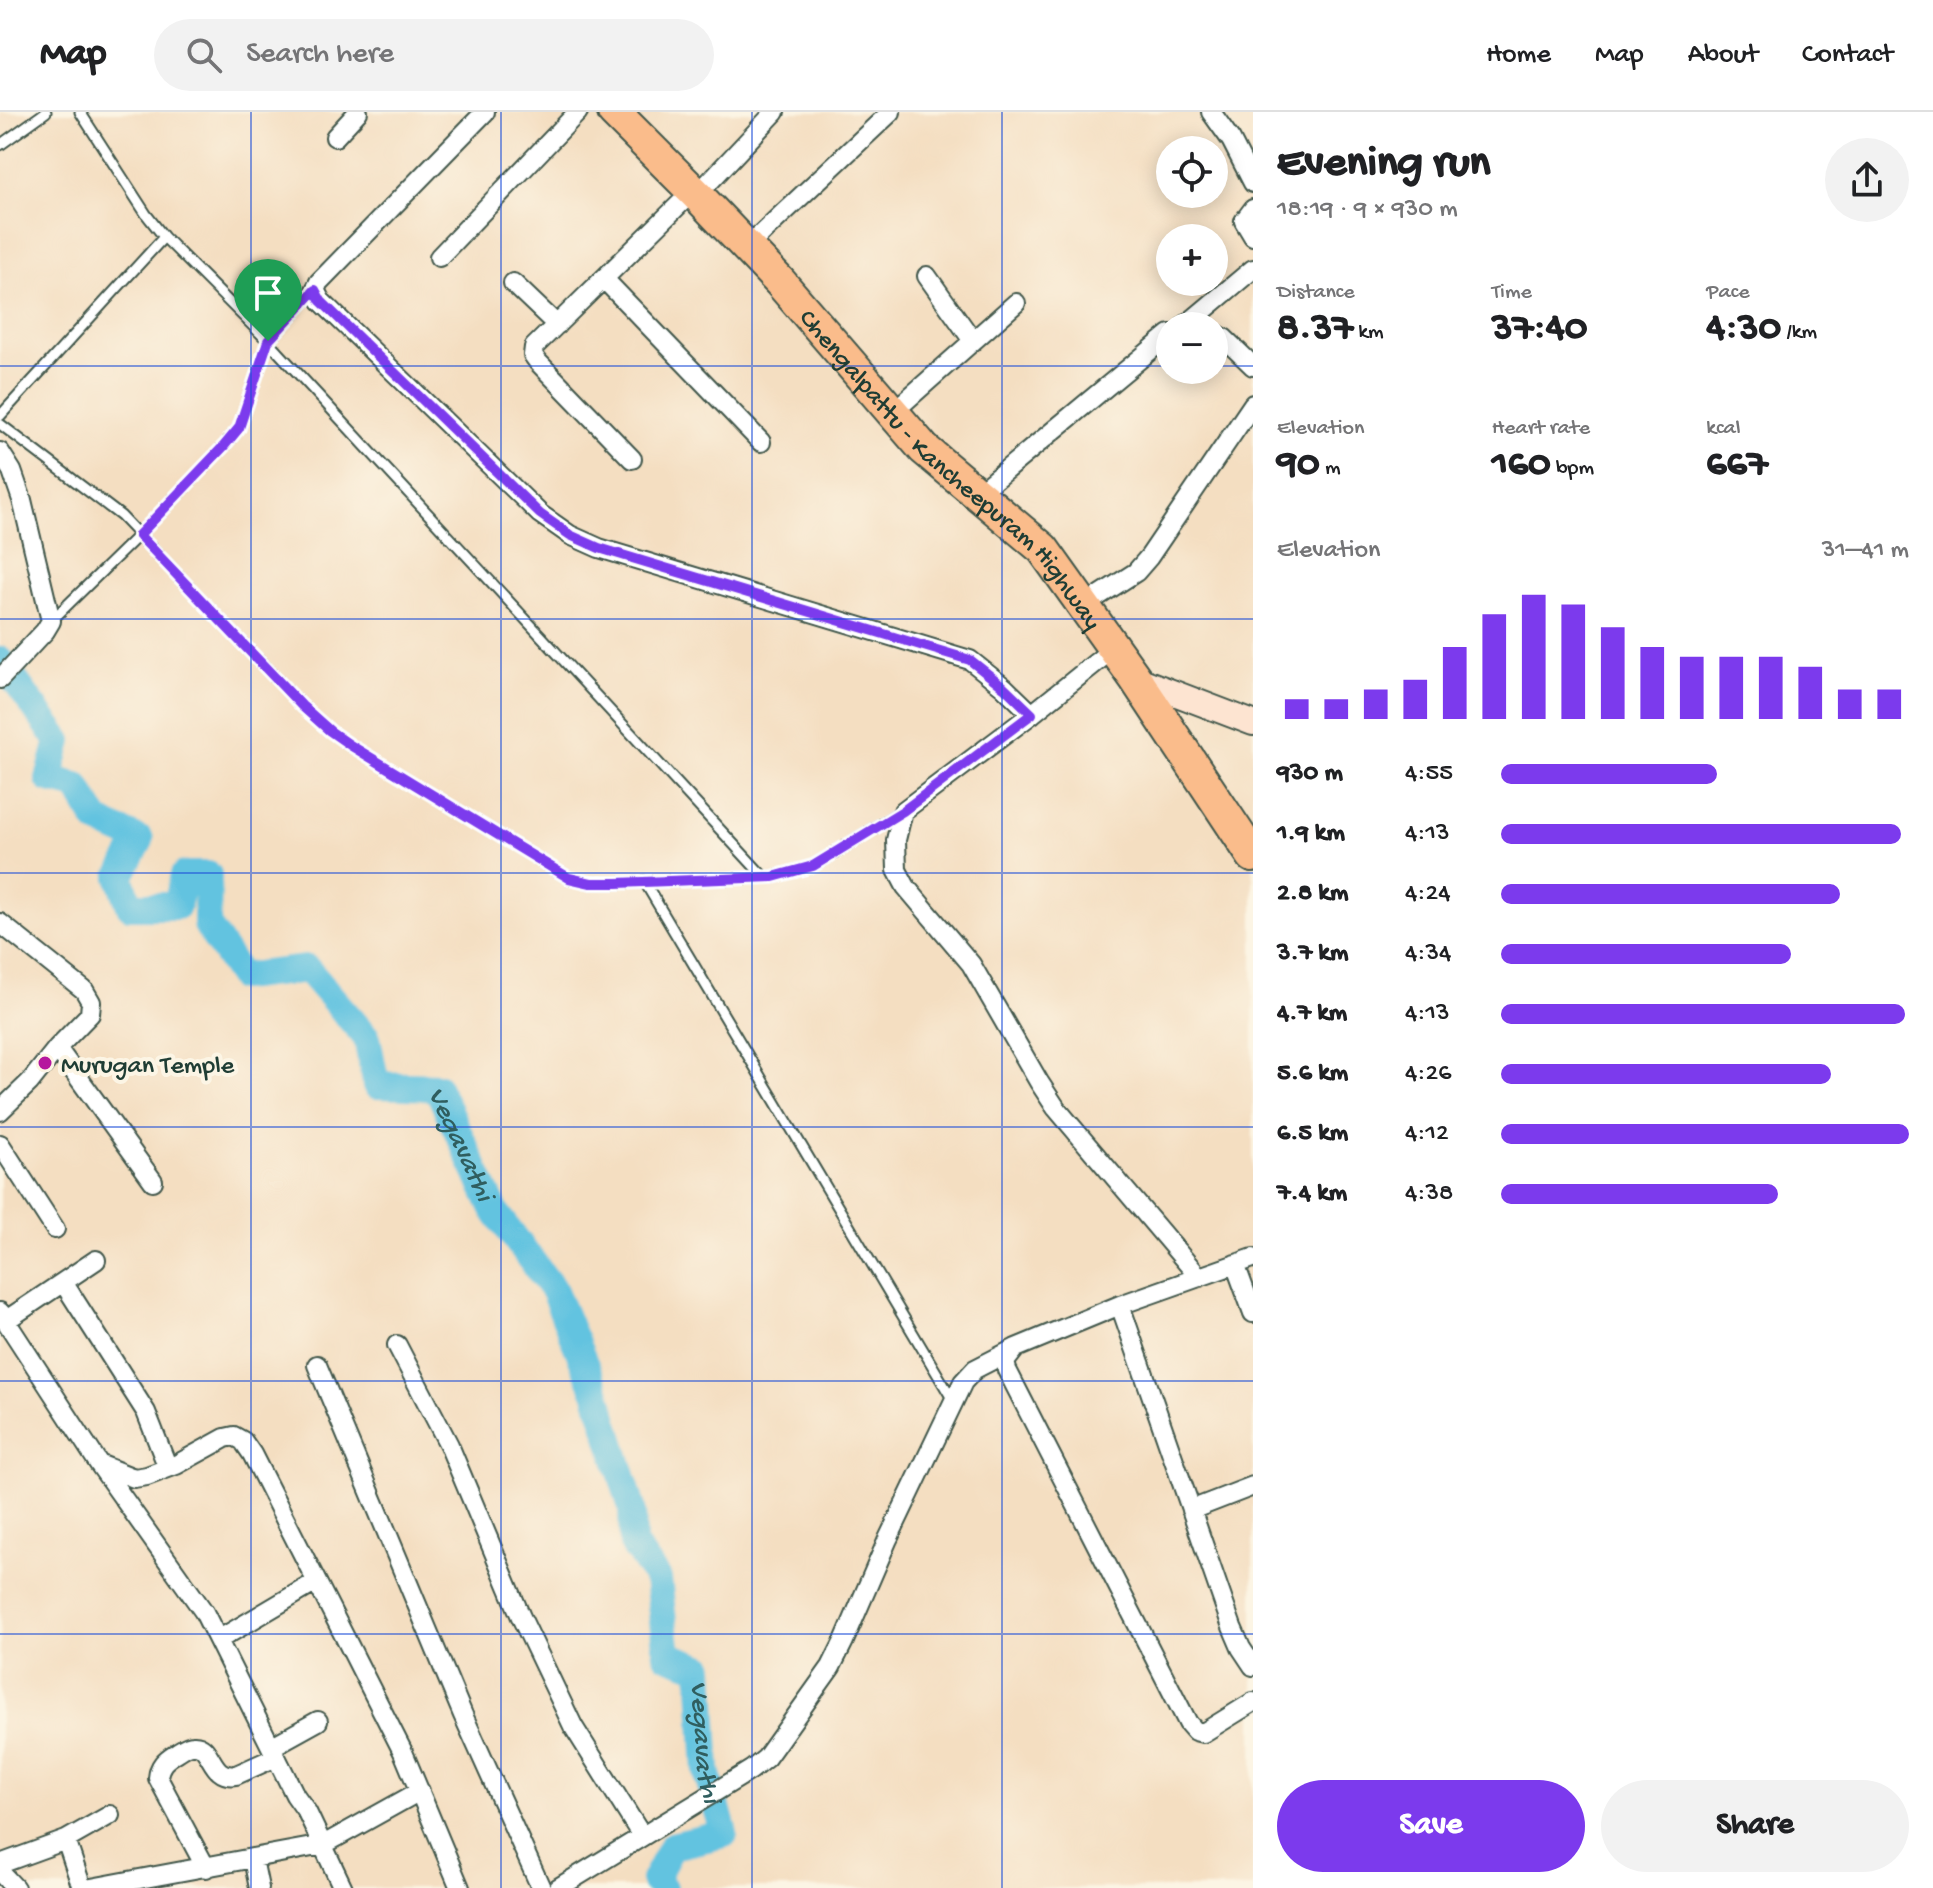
<!DOCTYPE html>
<html lang="en">
<head>
<meta charset="utf-8">
<style>
	body { margin:0; font-family:"Gochi Hand",sans-serif; background:#f2f2f2; color:#202124; height:100vh; display:flex; flex-direction:column; font-size:30px; white-space:nowrap }
	* { box-sizing:border-box; margin:0 }
	p { font-size:26px; color:#757577 }
	.icon { flex:none; width:44px; height:44px; fill:none; stroke:currentColor; stroke-width:2; stroke-linecap:round; stroke-linejoin:round }
	.map { position:relative; flex:1; overflow:hidden }
	.details { display:flex; flex-direction:column; background:#fff; width:680px }
	.details>* { flex:none }
	.controls { position:absolute; left:1156px; top:24px; display:grid; gap:16px }
	.controls a { display:grid; place-items:center; width:72px; height:72px; border-radius:50%; background:#fff; box-shadow:0 4px 20px #0003; font-size:40px }
	.pin { position:absolute; display:grid; place-items:center; width:68px; height:68px; color:#fff; margin:-82px -34px; border-radius:50% 50% 50% 0; rotate:-45deg; box-shadow:0 0 8px #0007 }
	.pin .icon { rotate:45deg }
	.round { display:grid; place-items:center; flex:none; width:84px; height:84px; border-radius:42px; background:#f2f2f2 }
	.headline { display:flex; align-items:center; justify-content:space-between; height:136px; padding:0 24px }
	h1 { font-size:44px; font-weight:800; line-height:60px }
	.figures { display:grid; grid-template-columns:repeat(3,1fr); gap:12px; height:136px; padding:8px 24px }
	.figures div { display:grid; align-content:center }
	.figures b { font-size:40px; font-weight:800 }
	.figures small { font-size:22px; font-weight:400 }
	.figures p { font-size:22px }
	.chart { height:224px; padding:16px 24px }
	.chart p { display:flex; justify-content:space-between }
	.chart svg { width:100%; height:144px; margin-top:8px; stroke:#7c3aed; stroke-width:6 }
	.action { display:flex; gap:16px; margin-top:auto; padding:16px 24px }
	.action a { flex:1; height:92px; border-radius:48px; background:#7c3aed; color:#fff; font-size:32px; font-weight:800; line-height:92px; text-align:center }
	.action a+a { background:#f2f2f2; color:#202124 }
	ul { padding:0 24px; list-style:none; font-size:26px }
	li { display:grid; grid-template-columns:128px 96px 1fr; align-items:center; height:60px }
	li i { height:20px; border-radius:10px; background:#7c3aed }
	header { display:flex; align-items:center; gap:48px; box-sizing:border-box; height:112px; padding:0 40px; background:#fff; border-bottom:2px solid #e0e0e0 }
	header strong { font-size:38px }
	nav { display:flex; gap:44px; margin-inline-start:auto; font-size:28px }
	.search { width:560px; height:72px; background:#f2f2f2; display:flex; align-items:center; gap:20px; box-sizing:border-box; padding:0 28px; border-radius:44px; color:#757577; font-size:30px }
	main { display:flex; flex:1; min-height:0 }
	.map>svg:first-child { display:block }
	.lines { fill:none; stroke-linecap:round; stroke-linejoin:round }
	.river { stroke:#62c3e0; stroke-width:28 }
	.lane-casing { stroke:#3f5549; stroke-width:13 }
	.street-casing { stroke:#3f5549; stroke-width:22 }
	.secondary-casing { stroke:#3f5549; stroke-width:28 }
	.highway-casing { stroke:#3f5549; stroke-width:36 }
	.lane { stroke:#fff; stroke-width:9 }
	.street { stroke:#fff; stroke-width:18 }
	.secondary { stroke:#fde4d1; stroke-width:24 }
	.highway { stroke:#fabc8b; stroke-width:32 }
	.route-casing { stroke:#fff; stroke-width:16 }
	.route { stroke:#7c3aed; stroke-width:10 }
	.grid { fill:none; stroke:#1d4ed8; stroke-width:2; stroke-opacity:0.55 }
	.poi-dot { fill:#b5179e; stroke:#fcf5e5; stroke-width:3 }
	.labels { text-anchor:middle; stroke-width:8; stroke-linejoin:round; paint-order:stroke }
	.street-label { font-size:26px; fill:#1f3d34; stroke:#fcf5e5 }
	.poi-label { font-size:26px; fill:#1f3d34; stroke:#fcf5e5; text-anchor:start }
	.water-label { font-size:28px; font-style:italic; fill:#305e5f; stroke:#fcf5e5 }
</style>
</head>
<body>
<header>
<strong>Map</strong>
<div class="search"><svg class="icon" aria-label="search" viewBox="0 0 24 24"><circle cx="10" cy="10" r="6"/><path d="M15 15l6 6"/></svg>Search here</div>
<nav><a>Home</a><a>Map</a><a>About</a><a>Contact</a></nav>
</header>
<main>
<div class="map">
<svg width="1253" height="1776" viewBox="0 0 1253 1776">
	<rect width="100%" height="100%" fill="#fcf5e5"/>
	<filter id="ink" filterUnits="userSpaceOnUse"><feTurbulence type="fractalNoise" baseFrequency=".0125" numOctaves="2"/><feDisplacementMap in="SourceGraphic" scale="16" xChannelSelector="R" yChannelSelector="G"/><feConvolveMatrix kernelMatrix="1 2 1 2 8 2 1 2 1" color-interpolation-filters="sRGB"/></filter>
	<filter id="wash" filterUnits="userSpaceOnUse"><feTurbulence type="fractalNoise" baseFrequency=".006" numOctaves="4" result="noise"/><feDisplacementMap in="SourceGraphic" scale="32" xChannelSelector="R" yChannelSelector="G"/><feGaussianBlur stdDeviation="1.8" result="paint"/><feColorMatrix in="noise" values="0 0 0 0 0 0 0 0 0 0 0 0 0 0 0 0 0 1.4 0 .05"/><feComposite in="paint" operator="in"/></filter>
	<g filter="url(#wash)">
		<rect width="100%" height="100%" fill="#f4dec1"/>
		<g class="lines">
			<path class="river" id="s1" d="M0 548 59 629 49 667 77 674 97 709 140 728 120 765 130 794H177L184 763H208L207 813 241 865 307 857 367 926 376 973 437 975 495 1099 554 1179 597 1282 632 1396 633 1432 658 1467 667 1543 701 1555 707 1659 724 1722 672 1734 654 1768 663 1776"/>
		</g>
	</g>
	<g filter="url(#ink)">
		<g class="lines">
			<g class="lane-casing">
				<path id="lane" d="M80 0 146 102 164 125 268 229 764 765
					M0 33 46 0
					M0 304 164 125
					M0 312 121 404 302 594 330 619 350 633 569 766 591 771H617L773 765 813 754 900 700
					M51 509 139 423 224 334 239 316 268 229 315 178
					M644 769 954 1290"/>
			</g>
			<g class="street-casing">
				<path id="street" d="M485 0 319 170 315 178 321 189 540 402 570 423 599 436 970 548 1004 575 1032 602
					M1211 0 1231 28 1253 71
					M335 25 358 0
					M697 83 775 0
					M1253 97 1244 109 1253 124
					M747 135 891 0
					M439 145 578 0
					M927 164 973 229
					M604 167 761 330
					M513 171 557 213
					M1185 214 1253 157
					M1214 221 1224 226 1253 254
					M893 300 1016 191
					M0 340 12 359 22 388 51 509 45 519 0 567
					M632 347 538 250 533 243 534 235 693 79
					M977 382 1170 222
					M1083 494 1136 460 1149 445 1253 292
					M1114 536 1032 602 903 699 896 728 897 758 906 775 971 852 1039 970 1056 996 1199 1165
					M0 811 84 878 91 890 90 902 57 936 30 970 0 999
					M57 936 153 1069
					M0 1032 55 1117
					M1235 1152 1253 1201
					M63 1170 146 1300 168 1356
					M1120 1193 1232 1515 1241 1536 1253 1554
					M0 1200 99 1352 204 1500 295 1683 307 1700 343 1776
					M5 1209 96 1148
					M397 1233 449 1333 521 1505 573 1614 642 1724
					M1016 1236 1005 1250 1007 1258 1188 1611 1195 1619 1203 1621 1253 1590
					M317 1253 463 1603 541 1776
					M99 1352 134 1366 147 1364 176 1353 225 1326 234 1324 243 1329 252 1342 403 1640 460 1776
					M1191 1398 1253 1374
					M218 1528 316 1470
					M271 1635 318 1609
					M66 1728 82 1776
					M253 1747 259 1776
					M0 1752 66 1728 110 1703
					M206 1756 158 1666C159 1653 165 1648 176 1641 181 1638 187 1633 193 1633 213 1631 209 1668 236 1663L276 1645
					M0 1760 15 1776
					M91 1776 323 1733 420 1679
					M558 1776 751 1658 766 1646 831 1555 844 1529 888 1427 963 1270 975 1257 1016 1236 1120 1193 1253 1146"/>
			</g>
			<g class="secondary-casing">
				<path id="secondary" d="M1135 566 1253 611"/>
			</g>
			<g class="highway-casing">
				<g id="highway">
					<path id="s2" d="M614 0 697 83 780 170 924 337 1043 437 1135 566 1253 744"/>
				</g>
			</g>
			<use href="#lane" class="lane"/>
			<use href="#street" class="street"/>
			<use href="#secondary" class="secondary"/>
			<use href="#highway" class="highway"/>
		</g>
	</g>
	<g class="lines" filter="url(#ink)">
		<g class="route-casing">
			<path id="route" d="M315 178 321 189 540 402 570 423 599 436 970 548 1004 575 1032 602 903 699 813 754 773 765 617 771H591L569 766 350 633 330 619 302 594 139 423 224 334 239 316 268 229Z"/>
		</g>
		<use href="#route" class="route"/>
	</g>
	<path class="grid" d="M251 0V1776M501 0V1776M752 0V1776M1002 0V1776M0 254H1170M1214 254H1253M0 507H1253M0 761H1253M0 1015H1253M0 1269H1253M0 1522H1253"/>
	<circle class="poi-dot" cx="45" cy="951" r="8"/>
	<g class="labels">
		<g class="street-label">
			<text dy="9" stroke="none"><textPath href="#s2" startOffset="492">Chengalpattu - Kancheepuram Highway</textPath></text>
		</g>
		<g class="poi-label">
			<text x="61" y="960">Murugan Temple</text>
		</g>
		<g class="water-label">
			<text dy="10" stroke="none"><textPath href="#s1" startOffset="872">Vegavathi</textPath></text>
			<text dy="10" stroke="none"><textPath href="#s1" startOffset="1544">Vegavathi</textPath></text>
		</g>
	</g>
</svg>
<div class="controls">
<a><svg class="icon" aria-label="locate" viewBox="0 0 24 24"><circle cx="12" cy="12" r="6"/><path d="M12 2v4M12 18v4M2 12h4M18 12h4"/></svg></a>
<a>+</a>
<a>−</a>
</div>
<div class="pin" style="left:268px;top:229px;background:#1e9e55"><svg class="icon" aria-label="arrive" viewBox="0 0 24 24"><path d="M6 21V4h12l-3 4 3 4H6"/></svg></div>
</div>
<section class="details">
<div class="headline"><div><h1>Evening run</h1><p>18:19 · 9 × 930 m</p></div><a class="round"><svg class="icon" aria-label="share" viewBox="0 0 24 24"><path d="M12 15V3M7 8l5-5 5 5M5 13v7h14v-7"/></svg></a></div>
<div class="figures">
<div><p>Distance</p><b>8.37<small> km</small></b></div>
<div><p>Time</p><b>37:40</b></div>
<div><p>Pace</p><b>4:30<small> /km</small></b></div>
</div>
<div class="figures">
<div><p>Elevation</p><b>90<small> m</small></b></div>
<div><p>Heart rate</p><b>160<small> bpm</small></b></div>
<div><p>kcal</p><b>667</b></div>
</div>
<div class="chart"><p><span>Elevation</span>31–41 m</p>
<svg viewBox="0 0 160 44" preserveAspectRatio="none"><path d="M5 44V38M15 44V38M25 44V35M35 44V32M45 44V22M55 44V12M65 44V6M75 44V9M85 44V16M95 44V22M105 44V25M115 44V25M125 44V25M135 44V28M145 44V35M155 44V35"/></svg>
</div>
<ul>
<li><b>930 m</b>4:55<i style="width:53%"></i></li>
<li><b>1.9 km</b>4:13<i style="width:98%"></i></li>
<li><b>2.8 km</b>4:24<i style="width:83%"></i></li>
<li><b>3.7 km</b>4:34<i style="width:71%"></i></li>
<li><b>4.7 km</b>4:13<i style="width:99%"></i></li>
<li><b>5.6 km</b>4:26<i style="width:81%"></i></li>
<li><b>6.5 km</b>4:12<i style="width:100%"></i></li>
<li><b>7.4 km</b>4:38<i style="width:68%"></i></li>
</ul>
<div class="action"><a>Save</a><a>Share</a></div>
</section>
</main>
</body>
</html>
